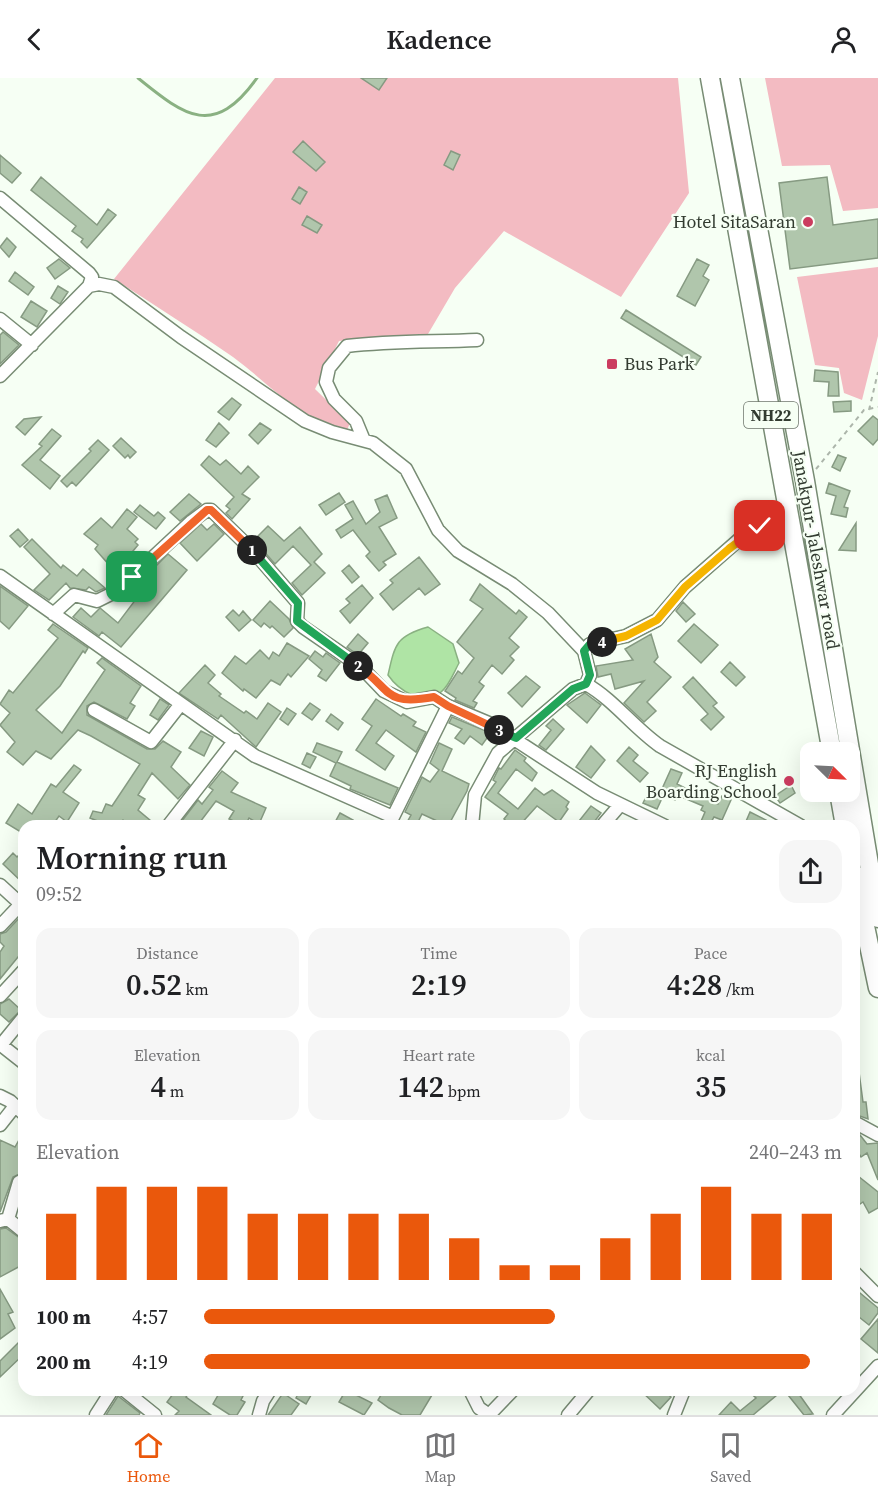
<!DOCTYPE html>
<html lang="en">
<head>
<meta charset="utf-8">
<style>
	body { margin:0; font-family:"Source Serif 4",serif; background:#f6f6f6; color:#202124; height:100vh; display:flex; flex-direction:column; font-size:22px; white-space:nowrap }
	* { box-sizing:border-box; margin:0 }
	p { font-size:20px; color:#757577 }
	.icon { flex:none; width:33px; height:33px; fill:none; stroke:currentColor; stroke-width:2; stroke-linecap:round; stroke-linejoin:round }
	.map { position:relative; flex:1; overflow:hidden }
	.sheet { position:absolute; left:18px; top:742px; width:842px; height:576px; display:flex; flex-direction:column; background:#fff; border-radius:18px; box-shadow:0 6px 24px #0002 }
	.sheet>* { flex:none }
	.needle { width:39px; rotate:114deg }
	.fabs { position:absolute; left:800px; top:664px; display:grid; gap:12px }
	.fabs a { display:grid; place-items:center; width:60px; height:60px; border-radius:12px; background:#fff; box-shadow:0 6px 24px #0002; font-size:30px }
	.pin { position:absolute; display:grid; place-items:center; width:51px; height:51px; color:#fff; margin:-26px; border-radius:12px; box-shadow:0 3px 9px #0006 }
	.km { position:absolute; width:30px; height:30px; margin:-15px; border-radius:50%; background:#222; color:#fff; font-size:16px; line-height:30px; text-align:center }
	.round { display:grid; place-items:center; flex:none; width:63px; height:63px; border-radius:18px; background:#f6f6f6 }
	.headline { display:flex; align-items:center; justify-content:space-between; height:102px; padding:0 18px }
	h1 { font-size:33px; font-weight:600; line-height:45px }
	.figures { display:grid; grid-template-columns:repeat(3,1fr); gap:9px; height:102px; padding:6px 18px }
	.figures div { display:grid; align-content:center; border-radius:15px; background:#f6f6f6; text-align:center }
	.figures b { font-size:30px; font-weight:600 }
	.figures small { font-size:16px; font-weight:400 }
	.figures p { font-size:16px }
	.chart { height:168px; padding:12px 18px }
	.chart p { display:flex; justify-content:space-between }
	.chart svg { width:100%; height:108px; margin-top:6px; stroke:#ea580c; stroke-width:6 }
	ul { padding:0 18px; list-style:none; font-size:20px }
	li { display:grid; grid-template-columns:96px 72px 1fr; align-items:center; height:45px }
	li i { height:15px; border-radius:8px; background:#ea580c }
	header { display:flex; justify-content:space-between; align-items:center; height:78px; padding:0 18px; background:#fff; font-size:27px; font-weight:600 }
	.dock { display:flex; justify-content:space-around; align-items:center; height:84px; border-top:2px solid #e0e0e0; background:#fff; font-size:16px; color:#757577 }
	.dock a { display:grid; justify-items:center; gap:3px }
	.dock .current { color:#ea580c }
	.map>svg:first-child { display:block }
	.green { fill:#f3bbc2 }
	.water { fill:#afe4a5; stroke:#8ab182; stroke-width:1.5 }
	.lines { fill:none; stroke-linecap:round; stroke-linejoin:round }
	.stream { stroke:#8ab182; stroke-width:3 }
	.building { fill:#b0c6ac; stroke:#869a82; stroke-width:1.5 }
	.minor-casing { stroke:#788c74; stroke-width:15 }
	.highway-casing { stroke:#788c74; stroke-width:21 }
	.path { stroke:#acb5aa; stroke-width:2; stroke-dasharray:4.5 4.5; stroke-linecap:butt }
	.minor { stroke:#fff; stroke-width:12 }
	.highway { stroke:#fff; stroke-width:18 }
	.split-1-casing { stroke:#fff; stroke-width:12 }
	.split-2-casing { stroke:#fff; stroke-width:12 }
	.split-3-casing { stroke:#fff; stroke-width:12 }
	.split-4-casing { stroke:#fff; stroke-width:12 }
	.split-5-casing { stroke:#fff; stroke-width:12 }
	.split-6-casing { stroke:#fff; stroke-width:12 }
	.split-1 { stroke:#f0652b; stroke-width:8 }
	.split-2 { stroke:#22a559; stroke-width:8 }
	.split-3 { stroke:#f0652b; stroke-width:8 }
	.split-4 { stroke:#22a559; stroke-width:8 }
	.split-5 { stroke:#f5b400; stroke-width:8 }
	.split-6 { stroke:#f5b400; stroke-width:8 }
	.poi-dot { fill:#cb3c5f; stroke:#f6fff4; stroke-width:2 }
	.labels { text-anchor:middle; stroke-width:4.5; stroke-linejoin:round; paint-order:stroke }
	.shield { fill:#f6fff4; stroke:#6d766b; stroke-width:1.5 }
	.shield-label { font-size:16px; font-weight:bold; fill:#323b30 }
	.poi-label { font-size:18px; fill:#323b30; stroke:#f6fff4; text-anchor:end }
	.street-label { font-size:18px; fill:#323b30; stroke:#f6fff4 }
</style>
</head>
<body>
<header><svg class="icon" aria-label="back" viewBox="0 0 24 24"><path d="M15 5l-7 7 7 7"/></svg>Kadence<svg class="icon" aria-label="person" viewBox="0 0 24 24"><circle cx="12" cy="8" r="4"/><path d="M4 21q1-7 8-7t8 7"/></svg></header>
<div class="map">
<svg width="878" height="1337" viewBox="0 0 878 1337">
	<rect width="100%" height="100%" fill="#f6fff4"/>
	<path class="green" d="M275 0H678L689 115 621 219 504 153 455 210 428 256 339 263 315 311 350 345 347 352C300 343 270 306 233 279 194 252 154 227 114 201Z
		M765 0H878V130L843 133 830 87 782 88Z
		M878 189V258L862 322 844 315 839 290 815 287 797 199Z"/>
	<path class="water" d="M428 549 453 566 459 585C454 594 449 608 441 614 423 628 399 613 388 597 395 566 396 558 428 549Z"/>
	<g class="lines">
		<path class="stream" d="M138 0C186 39 214 60 257 0"/>
	</g>
	<path class="building" d="M361 0H387L379 12Z
		M303 63 325 84 316 93 293 74Z
		M451 73 460 77 453 92 444 87Z
		M0 77 21 95 12 105 0 95Z
		M41 99 97 147 108 131 116 137 87 170 81 164 83 161 72 153 76 148 31 112Z
		M827 99 833 147 878 141V180L790 191 779 105Z
		M299 109 307 114 300 126 292 121Z
		M307 138 322 147 317 155 302 147Z
		M7 160 16 169 9 179 0 169Z
		M59 181 70 190 55 201 47 190Z
		M697 181 709 187 703 198 709 202 695 228 677 218Z
		M15 194 34 209 28 217 9 203Z
		M58 208 68 214 60 226 51 220Z
		M31 223 47 233 37 249 21 239Z
		M626 232 701 279 696 287 621 240Z
		M3 254 19 267 0 286V257Z
		M815 292 838 294 839 318H828L829 304 814 303Z
		M232 320 241 327 229 342 218 334Z
		M851 323V333L834 334 833 324Z
		M873 338 878 342V361L873 367 858 353Z
		M41 339 25 357 16 349 24 341Z
		M219 345 229 355 216 369 206 362Z
		M260 345 271 352 258 366 249 357Z
		M52 351 61 358 40 382 60 398 50 411 22 387 42 368 39 366Z
		M121 360 136 374 130 380 128 377 125 380 113 368Z
		M98 362 109 372 76 408 72 404 67 409 61 403 91 373 89 371Z
		M838 377 846 380 840 393 832 389Z
		M209 378 220 387 226 382 241 396 248 388 259 399 242 416 250 421 232 441 226 435 230 431 226 428 234 419 201 387Z
		M829 405 850 413 844 429 848 430 846 439 831 436 836 418 826 415Z
		M339 415 345 424 326 437 319 427Z
		M189 416 201 426 180 443 170 434Z
		M387 417 397 440 379 449 396 476 383 484 386 487 379 493 366 478 370 474 353 452 341 460 336 452 353 441 345 427 353 423 366 446 380 434 375 422Z
		M140 427 154 438 158 434 165 440 156 451 134 434Z
		M127 431 137 439 127 451 138 461 135 464 138 467 128 479 135 485 128 492 116 483 111 489 95 471 98 467 84 456 101 440 112 450Z
		M856 445V473L839 472Z
		M201 446 207 452 214 446 224 456 197 483 180 465Z
		M268 448 284 463 300 449 322 476 314 484 325 495 302 517 292 505 311 487 293 468 275 486 254 462Z
		M18 451 28 462 20 469 10 458Z
		M32 461 61 490 63 487 77 498 83 491 105 510 96 514 89 509 86 512 70 510 66 505 49 522 34 512 50 496 24 469Z
		M168 476 187 492 121 569 102 554 99 558 73 539 81 530 91 539 100 530 118 545 149 504 144 500Z
		M419 479 440 506 425 517 419 510 393 532 380 516 393 505 390 502Z
		M349 487 359 499 352 505 342 493Z
		M480 506 516 536 519 532 527 539 509 560 519 569 510 578 514 582 502 596 492 587 479 604 484 608 473 623 477 625 474 630 455 622 456 620 445 613 458 593 462 596 474 580 457 564 483 531 470 522Z
		M362 507 373 520 350 545 340 533 350 525 346 521Z
		M0 508 28 528 9 551 0 543Z
		M270 523 289 541 293 550 284 559 272 548 270 550 264 545 261 549 253 542Z
		M683 524 695 536 686 544 676 533Z
		M233 532 239 538 243 533 251 542 239 553 226 539Z
		M53 546 88 570 85 575 83 573 60 608 36 632 62 655 105 592 97 585 102 580 141 608 130 625 135 628 127 641 94 624 87 628V637L147 671H155L163 663 181 674 171 689 190 707 178 721 152 695 138 717 145 721 138 732 157 748H131L123 742 119 748H110L90 740 93 733 102 735 106 726 112 728 140 686 91 658 78 652 51 681 36 673 23 687 7 674 15 664 0 647 10 635 0 626 9 612 13 615 58 560 48 552Z
		M694 546 718 567 701 585 678 563Z
		M358 556 368 565 358 577 347 569Z
		M651 556 658 579 654 584 671 599 647 624 656 633 644 644 624 625 644 603 615 611 611 596 598 599 596 588 633 582 625 571Z
		M287 565 309 578 291 599 288 596 280 607 271 602 256 620 244 611 243 613 222 595 235 578 246 586 260 572 269 581 273 574 279 578Z
		M315 573 323 579 326 575 340 585 326 603 318 598 322 592 309 581Z
		M730 584 745 599 736 608 721 594Z
		M205 587 215 597 208 605 221 616 219 618 244 635 246 633 257 641 268 625 281 634 256 669 221 637 218 641 179 615Z
		M526 598 540 609 522 629 508 615Z
		M693 599 717 625 713 628 724 639 711 652 701 642 708 636 683 609Z
		M585 615 601 627 587 645 567 627Z
		M160 621 169 627 158 642 150 637Z
		M376 621 401 638 403 636 416 644 413 648 426 654 416 674 386 652 376 665 394 678 385 692 356 672 372 648 362 641Z
		M310 625 320 632 312 642 302 635Z
		M287 630 296 636 288 647 280 641Z
		M331 636 343 645 338 652 326 643Z
		M452 639 486 653 490 656 482 667 470 658 464 666 455 660 462 651 449 645Z
		M553 641 564 651 546 672 539 667 551 652 546 648Z
		M201 653 213 659 204 678 189 670Z
		M317 665 342 674 337 684 398 710 390 727 350 711 351 708 330 698 336 685 313 674Z
		M439 665 452 671 442 693 469 706 467 713 448 748 422 736 416 748H405L411 737 405 734 422 699 430 704 439 692 430 685Z
		M591 668 605 682 591 700 576 689Z
		M629 669 638 677 633 683 648 695 640 704 617 683Z
		M515 672 526 680 524 683 537 695 532 703 516 691 498 715 518 731 535 710 544 717 552 712 569 724 566 729 568 731 559 744 537 728 519 748H512L504 741 508 736 485 719 496 704 493 702 499 690 501 691Z
		M307 675 316 679 310 690 302 686Z
		M74 687 81 692 63 714 79 725 67 744 59 738 52 748H24V756L6 745 18 726 32 736 51 706 56 709Z
		M671 691 682 695 677 706 695 715 718 726 722 718 731 722 722 742 714 739 709 748H699L705 734 701 732 703 728 677 717 675 722 664 716 657 731 643 725 651 709 661 713Z
		M222 693 238 705 231 714 266 730 259 746 249 740 245 748 229 741 234 733 216 723 197 748H178L198 722 202 726 213 712 209 709Z
		M791 707 795 715 780 725 775 718Z
		M591 728 601 735 591 748H587L579 743Z
		M750 734 766 742 763 748H744Z
		M340 735 353 742 349 748H333Z
		M24 772V806L3 786 13 775 17 779Z
		M22 837 24 883 18 879 0 901V874L4 868 0 864V856L6 854Z
		M9 921 21 932 9 944 0 936V926Z
		M859 994 863 1024H866L868 1041 854 1036V995Z
		M24 1053V1094L13 1099 0 1134V1062L15 1069Z
		M860 1057 867 1066 878 1065V1102L867 1075 861 1079 854 1068V1060Z
		M858 1098 878 1114V1130L869 1135 863 1124 860 1126 854 1119V1103Z
		M6 1150 21 1161 24 1168V1186L0 1199V1151Z
		M854 1210 878 1230V1235L869 1247 854 1235Z
		M0 1211 13 1234 8 1236 15 1250 0 1261Z
		M878 1241V1275L861 1261Z
		M24 1259V1276L0 1299V1283Z
		M176 1312H184L188 1316 186 1319 211 1337H175L179 1333 167 1324Z
		M221 1312H246L241 1322 245 1324 237 1337H230L213 1326Z
		M300 1312H314L306 1326 296 1320Z
		M346 1312 372 1325 364 1337 339 1324Z
		M384 1312H435L420 1337H402L389 1330 378 1322Z
		M640 1312H663L671 1319 660 1331Z
		M747 1312H783L753 1337H719L731 1324 740 1333 756 1320Z
		M784 1312H796L813 1336 804 1337Z
		M283 1315 299 1326 291 1337H268Z
		M118 1318 140 1335 139 1337H106Z"/>
	<g class="lines">
		<g class="minor-casing">
			<path id="minor" d="M0 120 89 195 92 199 89 208
				M0 241 32 267
				M0 298 89 208 99 206 114 209 181 259 305 343 332 354 373 365 406 391 438 452 458 473 512 506 548 535 584 573
				M363 360 356 343 334 321 326 304 329 290 347 268C390 263 434 264 477 262
				M0 498 255 678 393 739 448 628 491 646 597 715 665 748
				M53 536 74 517 97 523 117 513 192 443 207 432H211L253 473 298 525 297 543 303 549 361 589 384 613 407 624 434 619 448 628
				M586 606C614 622 633 649 660 668L801 748
				M94 632 151 664 180 627
				M168 748 235 662
				M472 748 475 717 498 675 573 611 586 606 590 597 584 573 590 566 626 558 657 542 685 509 750 452 788 433
				M602 748 620 727
				M0 807 24 829
				M0 848 21 826
				M0 918 24 892
				M23 940 1 967 24 985
				M0 1018 10 1023 24 1036
				M854 1044 878 1057
				M0 1047 15 1028
				M8 1141 24 1154
				M0 1143 8 1141 19 1104 24 1102
				M854 1194 878 1218
				M124 1312 155 1337
				M470 1312 479 1330 489 1337 513 1312
				M96 1337 112 1312
				M259 1337 263 1323 270 1312
				M568 1337 589 1312
				M674 1337 684 1312
				M833 1337 878 1288"/>
		</g>
		<g class="highway-casing">
			<path id="highway" d="M710 0 832 675
				M730 0 805 403 878 840
				M839 714 845 748
				M854 796 878 910"/>
		</g>
		<path class="path" d="M869 332 878 294
			M816 391 864 332 878 329"/>
		<use href="#minor" class="minor"/>
		<use href="#highway" class="highway"/>
	</g>
	<g class="lines">
		<g class="split-1-casing">
			<path id="split-1" d="M132 499 207 432H211L252 472"/>
		</g>
		<g class="split-2-casing">
			<path id="split-2" d="M252 472 298 525 297 543 358 588"/>
		</g>
		<g class="split-3-casing">
			<path id="split-3" d="M358 588C393 612 383 628 434 619L448 628 499 652"/>
		</g>
		<g class="split-4-casing">
			<path id="split-4" d="M499 652 516 660 573 611 586 606 590 597 584 573 590 566 602 564"/>
		</g>
		<g class="split-5-casing">
			<path id="split-5" d="M602 564 626 558 657 542 685 509 730 470"/>
		</g>
		<g class="split-6-casing">
			<path id="split-6" d="M730 470 760 448"/>
		</g>
		<use href="#split-1" class="split-1"/>
		<use href="#split-2" class="split-2"/>
		<use href="#split-3" class="split-3"/>
		<use href="#split-4" class="split-4"/>
		<use href="#split-5" class="split-5"/>
		<use href="#split-6" class="split-6"/>
	</g>
	<g class="poi-dot">
		<circle cx="808" cy="144" r="6"/>
		<rect x="606" y="280" width="12" height="12" rx="3"/>
		<circle cx="789" cy="703" r="6"/>
	</g>
	<g class="labels">
		<rect class="shield" x="744" y="324" width="54" height="26" rx="4.5"/>
		<g class="shield-label">
			<text x="771" y="343">NH22</text>
		</g>
		<g class="poi-label">
			<text x="796" y="150">Hotel SitaSaran</text>
			<text x="624" y="292" text-anchor="start">Bus Park</text>
			<text x="777" y="699">RJ English<tspan x="777" dy="21">Boarding School</tspan></text>
		</g>
		<g class="street-label">
			<text transform="translate(816 472) rotate(80)" y="6">Janakpur- Jaleshwar road</text>
		</g>
	</g>
</svg>
<div class="fabs">
<a><svg class="needle" viewBox="-14 -14 28 28"><path d="M0-13l5 13h-10z" fill="#e53935"/><path d="M0 13l5-13h-10z" fill="#757577"/></svg></a>
</div>
<div class="pin" style="left:132px;top:499px;background:#1e9e55"><svg class="icon" aria-label="arrive" viewBox="0 0 24 24"><path d="M6 21V4h12l-3 4 3 4H6"/></svg></div>
<div class="pin" style="left:760px;top:448px;background:#d93025"><svg class="icon" aria-label="check" viewBox="0 0 24 24"><path d="M5 12l5 5 9-10"/></svg></div>
<b class="km" style="left:252px;top:472px">1</b>
<b class="km" style="left:358px;top:588px">2</b>
<b class="km" style="left:499px;top:652px">3</b>
<b class="km" style="left:602px;top:564px">4</b>
<section class="sheet">
<div class="headline"><div><h1>Morning run</h1><p>09:52</p></div><a class="round"><svg class="icon" aria-label="share" viewBox="0 0 24 24"><path d="M12 15V3M7 8l5-5 5 5M5 13v7h14v-7"/></svg></a></div>
<div class="figures">
<div><p>Distance</p><b>0.52<small> km</small></b></div>
<div><p>Time</p><b>2:19</b></div>
<div><p>Pace</p><b>4:28<small> /km</small></b></div>
</div>
<div class="figures">
<div><p>Elevation</p><b>4<small> m</small></b></div>
<div><p>Heart rate</p><b>142<small> bpm</small></b></div>
<div><p>kcal</p><b>35</b></div>
</div>
<div class="chart"><p><span>Elevation</span>240–243 m</p>
<svg viewBox="0 0 160 44" preserveAspectRatio="none"><path d="M5 44V17M15 44V6M25 44V6M35 44V6M45 44V17M55 44V17M65 44V17M75 44V17M85 44V27M95 44V38M105 44V38M115 44V27M125 44V17M135 44V6M145 44V17M155 44V17"/></svg>
</div>
<ul>
<li><b>100 m</b>4:57<i style="width:55%"></i></li>
<li><b>200 m</b>4:19<i style="width:95%"></i></li>
</ul>
</section>
</div>
<nav class="dock">
<a class="current"><svg class="icon" aria-label="home" viewBox="0 0 24 24"><path d="M3 11l9-7 9 7M6 9v11h12V9"/></svg>Home</a>
<a><svg class="icon" aria-label="map" viewBox="0 0 24 24"><path d="M3 6l6-2 6 2 6-2v14l-6 2-6-2-6 2zM9 4v14M15 6v14"/></svg>Map</a>
<a><svg class="icon" aria-label="saved" viewBox="0 0 24 24"><path d="M7 4h10v16l-5-4-5 4z"/></svg>Saved</a>
</nav>
</body>
</html>
